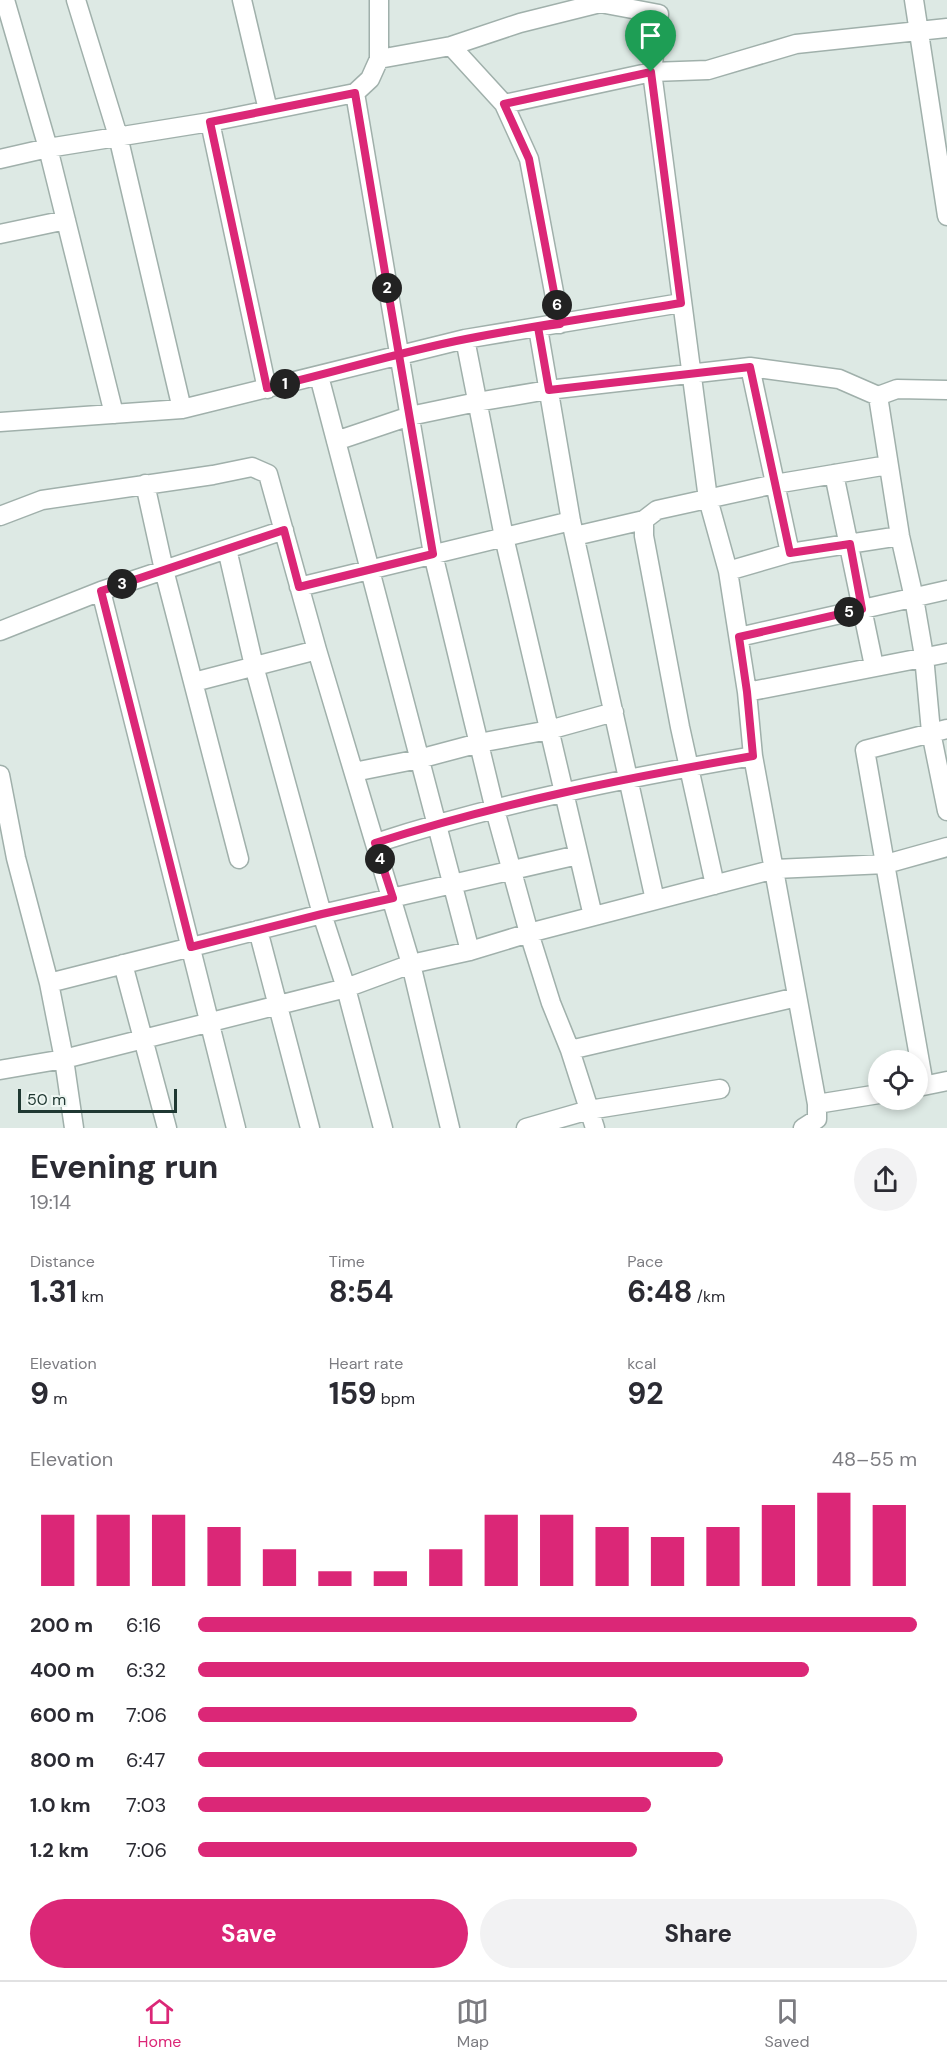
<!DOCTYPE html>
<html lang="en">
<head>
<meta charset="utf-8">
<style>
	body { margin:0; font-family:"DM Sans",sans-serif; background:#f2f2f3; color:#2b2b33; height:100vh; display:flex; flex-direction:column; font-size:22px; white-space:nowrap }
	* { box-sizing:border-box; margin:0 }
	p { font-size:20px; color:#7c7c81 }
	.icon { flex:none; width:33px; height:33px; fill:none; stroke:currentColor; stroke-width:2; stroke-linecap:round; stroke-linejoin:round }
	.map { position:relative; height:1128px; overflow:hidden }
	.side { display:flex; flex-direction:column; background:#fff; flex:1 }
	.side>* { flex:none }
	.controls { position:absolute; left:868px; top:1050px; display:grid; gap:12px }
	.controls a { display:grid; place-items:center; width:60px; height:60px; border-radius:50%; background:#fff; box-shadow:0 3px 9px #0003; font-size:30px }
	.scale { position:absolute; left:18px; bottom:15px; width:159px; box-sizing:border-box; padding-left:6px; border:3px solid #1f3832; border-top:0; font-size:16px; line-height:21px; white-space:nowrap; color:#1f3832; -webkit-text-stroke:4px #edf6f2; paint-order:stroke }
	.pin { position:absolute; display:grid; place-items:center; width:51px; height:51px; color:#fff; margin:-62px -26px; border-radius:50% 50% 50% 0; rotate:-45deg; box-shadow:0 0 6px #0007 }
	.pin .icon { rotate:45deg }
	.km { position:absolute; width:30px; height:30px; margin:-15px; border-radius:50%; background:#222; color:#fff; font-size:16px; line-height:30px; text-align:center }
	.round { display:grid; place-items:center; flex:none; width:63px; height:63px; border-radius:32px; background:#f2f2f3 }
	.overview { display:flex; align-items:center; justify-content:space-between; height:102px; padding:0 30px }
	h1 { font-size:33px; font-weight:700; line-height:45px }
	.figures { display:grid; grid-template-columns:repeat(3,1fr); gap:9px; height:102px; padding:6px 30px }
	.figures div { display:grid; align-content:center }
	.figures b { font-size:30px; font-weight:700 }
	.figures small { font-size:16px; font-weight:400 }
	.figures p { font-size:16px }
	.chart { height:168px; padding:12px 30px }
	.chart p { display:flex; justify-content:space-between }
	.chart svg { width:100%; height:108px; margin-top:6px; stroke:#db2777; stroke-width:6 }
	.button { display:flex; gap:12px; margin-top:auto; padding:12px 30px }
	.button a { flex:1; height:69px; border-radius:36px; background:#db2777; color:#fff; font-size:24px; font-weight:700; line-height:69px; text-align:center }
	.button a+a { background:#f2f2f3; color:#2b2b33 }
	ul { padding:0 30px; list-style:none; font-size:20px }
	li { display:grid; grid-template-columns:96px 72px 1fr; align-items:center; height:45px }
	li i { height:15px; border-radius:8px; background:#db2777 }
	.tab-bar { display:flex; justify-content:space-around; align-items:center; height:84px; border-top:2px solid #e1e1e2; background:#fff; font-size:16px; color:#7c7c81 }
	.tab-bar a { display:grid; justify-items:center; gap:3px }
	.tab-bar .current { color:#db2777 }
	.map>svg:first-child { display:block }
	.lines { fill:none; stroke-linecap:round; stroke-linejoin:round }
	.minor-casing { stroke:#a0b0ab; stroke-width:21 }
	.minor { stroke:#fff; stroke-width:18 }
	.route-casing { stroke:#fff; stroke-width:12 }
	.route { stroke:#db2777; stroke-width:8 }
</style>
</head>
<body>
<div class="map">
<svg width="947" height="1128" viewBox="0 0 947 1128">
	<rect width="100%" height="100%" fill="#dde9e4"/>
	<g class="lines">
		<g class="minor-casing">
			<path id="minor" d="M5 0 48 148 114 414
				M76 0 118 136 182 409
				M242 0 268 110
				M914 0 947 216
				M451 46 504 104 529 159 560 324
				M379 59 451 46 520 23 600 3 659 14 652 72 708 499 728 571 747 692 753 756 817 1104V1119L803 1128
				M355 93 433 554 495 810 529 933 551 1003 570 1050 595 1128
				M504 104 652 72 708 70 796 44 947 28
				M210 122 267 389
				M0 159 48 148 210 122 355 93 370 79 379 59V0
				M0 234 66 220
				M538 328 571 521 655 900
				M465 339 504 537 593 916
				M750 367 790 553
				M319 376 470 951
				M878 396 900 536 914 598 924 656 931 732 947 811
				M0 422 182 409 465 339 681 303
				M336 441 410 416 477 402 548 390 750 367 839 379 878 396 897 389 947 390
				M834 474 874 666
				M145 484 164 570 239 859
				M0 516 42 500 213 475 252 467 268 474 317 650 411 964 450 1128
				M575 536 644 520
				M227 549 254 666 322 914 346 988 383 1128
				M728 571 790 553 900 536
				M299 587 571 521
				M101 591 236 1128
				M0 631 101 591 284 530
				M739 637 947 590
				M194 682 317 650
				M747 692 947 653
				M354 772 419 759 479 743 549 730 614 712
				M0 775 16 858 49 983 64 1059 74 1128
				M376 843C499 803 626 778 753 756
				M715 885 680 727 644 536V520L657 510 775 484 888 465
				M258 930 310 1128
				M123 964 167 1128
				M49 983 322 914 578 855
				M570 1050 797 997
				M0 1070 64 1059 346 988 411 964 470 951 529 933 775 869 886 864 947 847
				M924 1085 865 750 947 729
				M918 1087 947 1081
				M817 1104 879 1094
				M526 1128 589 1110 720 1089"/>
		</g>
		<use href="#minor" class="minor"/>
	</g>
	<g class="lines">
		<g class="route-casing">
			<path id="route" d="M651 72 681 303C609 315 537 325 466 339 399 352 333 373 267 388L210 122 355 93C380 247 407 400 433 554L299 587 284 530 101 591 191 947 322 914 393 898 375 843C499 803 626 778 753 756L747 692 739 637 862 609 850 544 790 553 750 367 549 390 538 327 560 324 529 159 504 104 651 72"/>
		</g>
		<use href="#route" class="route"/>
	</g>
</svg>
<div class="controls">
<a><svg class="icon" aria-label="locate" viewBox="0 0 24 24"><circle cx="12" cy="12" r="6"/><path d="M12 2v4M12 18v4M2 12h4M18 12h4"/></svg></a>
</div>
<div class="scale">50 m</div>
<div class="pin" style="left:651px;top:72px;background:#1e9e55"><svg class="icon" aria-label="arrive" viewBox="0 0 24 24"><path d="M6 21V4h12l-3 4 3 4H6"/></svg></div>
<b class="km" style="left:285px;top:384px">1</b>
<b class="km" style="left:387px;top:288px">2</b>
<b class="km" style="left:122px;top:584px">3</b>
<b class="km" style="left:380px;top:859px">4</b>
<b class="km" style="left:849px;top:612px">5</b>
<b class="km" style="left:557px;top:305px">6</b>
</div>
<section class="side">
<div class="overview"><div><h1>Evening run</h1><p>19:14</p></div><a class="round"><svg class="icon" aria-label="share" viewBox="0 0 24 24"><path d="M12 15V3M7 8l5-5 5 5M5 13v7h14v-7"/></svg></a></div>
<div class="figures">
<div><p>Distance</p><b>1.31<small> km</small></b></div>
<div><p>Time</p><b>8:54</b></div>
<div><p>Pace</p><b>6:48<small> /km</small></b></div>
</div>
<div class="figures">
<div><p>Elevation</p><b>9<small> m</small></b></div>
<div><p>Heart rate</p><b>159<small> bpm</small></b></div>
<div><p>kcal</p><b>92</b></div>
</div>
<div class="chart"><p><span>Elevation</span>48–55 m</p>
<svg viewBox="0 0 160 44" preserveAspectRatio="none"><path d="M5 44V15M15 44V15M25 44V15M35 44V20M45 44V29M55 44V38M65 44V38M75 44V29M85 44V15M95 44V15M105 44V20M115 44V24M125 44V20M135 44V11M145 44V6M155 44V11"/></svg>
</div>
<ul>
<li><b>200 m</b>6:16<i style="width:100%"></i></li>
<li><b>400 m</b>6:32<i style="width:85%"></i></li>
<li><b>600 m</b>7:06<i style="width:61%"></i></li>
<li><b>800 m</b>6:47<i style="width:73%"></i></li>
<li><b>1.0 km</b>7:03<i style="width:63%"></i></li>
<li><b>1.2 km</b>7:06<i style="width:61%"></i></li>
</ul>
<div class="button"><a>Save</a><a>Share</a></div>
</section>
<nav class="tab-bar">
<a class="current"><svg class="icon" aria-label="home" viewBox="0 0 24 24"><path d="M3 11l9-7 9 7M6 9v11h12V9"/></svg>Home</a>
<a><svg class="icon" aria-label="map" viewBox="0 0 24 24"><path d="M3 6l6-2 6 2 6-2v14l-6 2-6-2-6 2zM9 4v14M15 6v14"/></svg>Map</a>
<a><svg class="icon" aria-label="saved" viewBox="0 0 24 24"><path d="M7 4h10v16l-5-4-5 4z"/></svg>Saved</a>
</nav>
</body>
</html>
